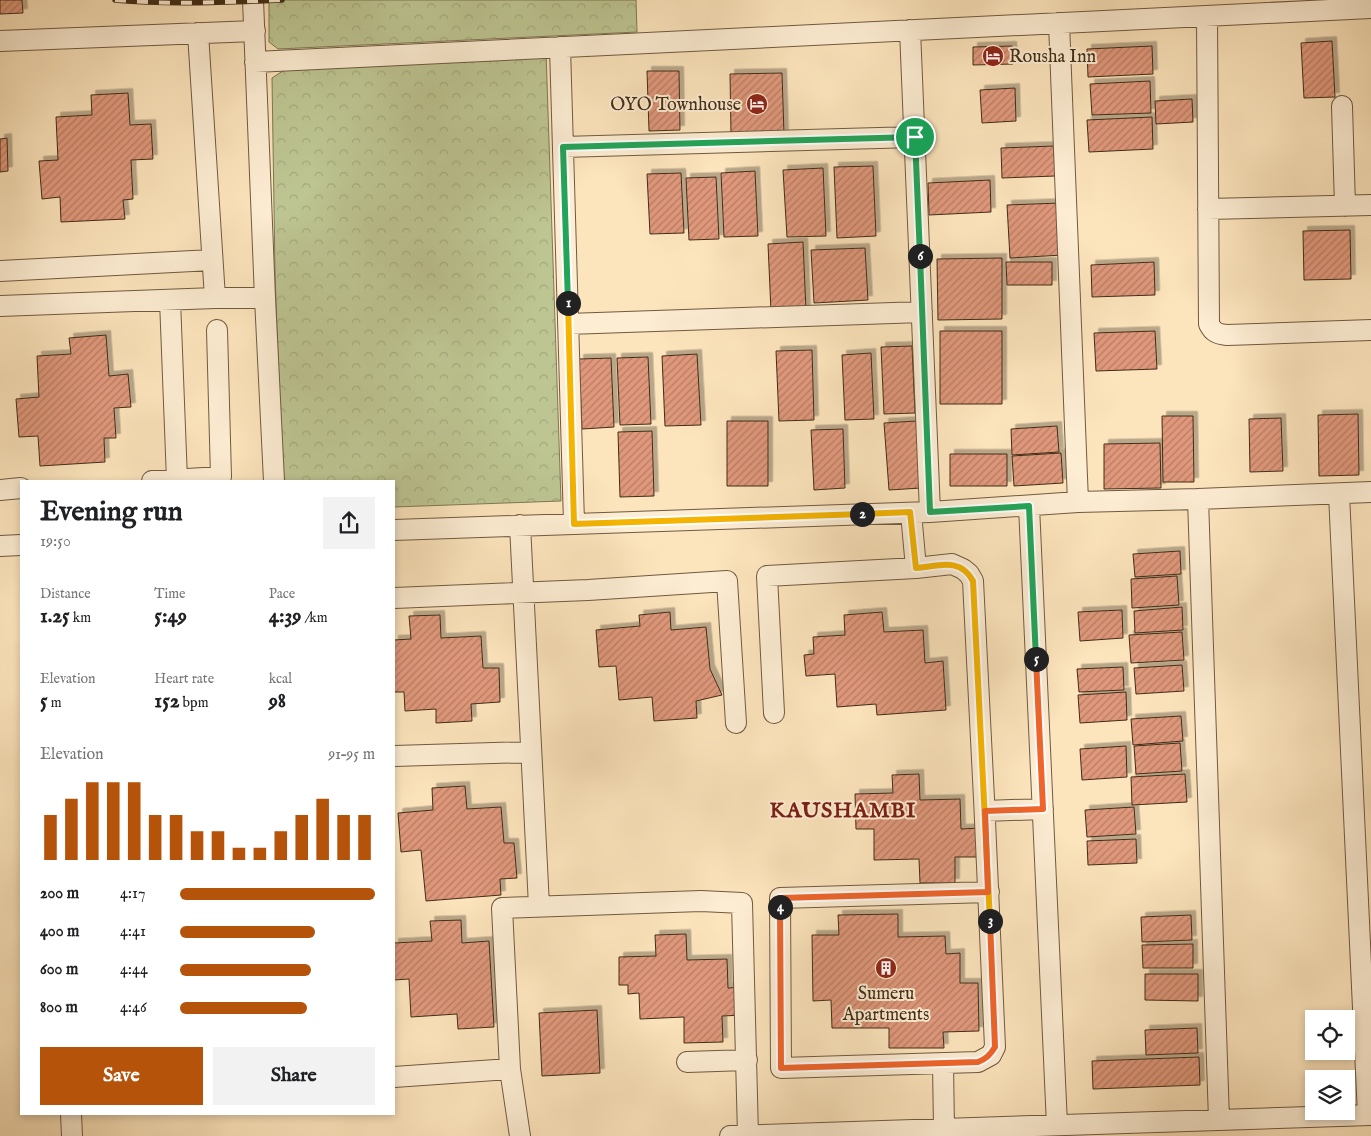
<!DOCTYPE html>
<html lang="en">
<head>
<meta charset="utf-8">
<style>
	body { margin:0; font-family:"IM FELL English",serif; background:#f2f2f2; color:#202124; height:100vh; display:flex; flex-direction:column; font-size:19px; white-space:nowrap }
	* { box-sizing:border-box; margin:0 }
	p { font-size:16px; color:#757577 }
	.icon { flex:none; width:28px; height:28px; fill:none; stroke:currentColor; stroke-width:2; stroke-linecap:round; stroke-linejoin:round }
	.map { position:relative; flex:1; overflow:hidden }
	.details { position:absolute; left:20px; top:480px; width:375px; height:635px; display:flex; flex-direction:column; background:#fff; border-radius:0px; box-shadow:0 2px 8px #0003 }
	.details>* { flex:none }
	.fabs { position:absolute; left:1305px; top:1010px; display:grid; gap:10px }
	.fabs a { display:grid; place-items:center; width:50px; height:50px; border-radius:0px; background:#fff; box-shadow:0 2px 8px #0003; font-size:25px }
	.pin { position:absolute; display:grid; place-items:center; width:42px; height:42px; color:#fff; margin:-21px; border:2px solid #fff; border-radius:50%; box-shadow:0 1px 5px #0007 }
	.km { position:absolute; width:25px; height:25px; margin:-12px; border-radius:50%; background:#222; color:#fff; font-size:14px; line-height:25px; text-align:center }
	.round { display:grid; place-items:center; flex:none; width:52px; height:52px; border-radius:0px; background:#f2f2f2 }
	.head { display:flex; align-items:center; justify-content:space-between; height:85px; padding:0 20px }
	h1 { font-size:28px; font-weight:800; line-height:38px }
	.metrics { display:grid; grid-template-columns:repeat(3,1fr); gap:8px; height:85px; padding:5px 20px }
	.metrics div { display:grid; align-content:center }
	.metrics b { font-size:21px; font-weight:800 }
	.metrics small { font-size:14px; font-weight:400 }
	.metrics p { font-size:14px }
	.chart { height:140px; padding:10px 20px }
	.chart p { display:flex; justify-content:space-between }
	.chart svg { width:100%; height:90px; margin-top:5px; stroke:#b45309; stroke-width:6 }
	.action { display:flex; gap:10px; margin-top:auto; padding:10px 20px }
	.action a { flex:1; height:58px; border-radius:0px; background:#b45309; color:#fff; font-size:20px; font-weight:800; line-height:58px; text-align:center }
	.action a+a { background:#f2f2f2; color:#202124 }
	ul { padding:0 20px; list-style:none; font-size:16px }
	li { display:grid; grid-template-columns:80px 60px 1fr; align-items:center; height:38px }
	li i { height:12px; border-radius:6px; background:#b45309 }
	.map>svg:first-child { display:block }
	.park { fill:url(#park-crowns); stroke:#7f7854 }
	.building { fill:url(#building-hatch); stroke:#412c17; filter:url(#shadow) }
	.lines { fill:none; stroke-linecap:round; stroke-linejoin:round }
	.minor-casing { stroke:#705a40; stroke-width:22 }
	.minor { stroke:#fdedd3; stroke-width:20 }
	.rail-casing { stroke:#412c17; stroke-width:5.5 }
	.rail { stroke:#fdedd3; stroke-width:4; stroke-dasharray:11; stroke-linecap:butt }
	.split-1-casing { stroke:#fff; stroke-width:10 }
	.split-2-casing { stroke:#fff; stroke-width:10 }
	.split-3-casing { stroke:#fff; stroke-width:10 }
	.split-4-casing { stroke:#fff; stroke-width:10 }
	.split-5-casing { stroke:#fff; stroke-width:10 }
	.split-6-casing { stroke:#fff; stroke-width:10 }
	.split-7-casing { stroke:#fff; stroke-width:10 }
	.split-1 { stroke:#22a559; stroke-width:6 }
	.split-2 { stroke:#f5b400; stroke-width:6 }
	.split-3 { stroke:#f5b400; stroke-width:6 }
	.split-4 { stroke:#f0652b; stroke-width:6 }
	.split-5 { stroke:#f0652b; stroke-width:6 }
	.split-6 { stroke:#22a559; stroke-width:6 }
	.split-7 { stroke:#22a559; stroke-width:6 }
	.labels { text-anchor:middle; stroke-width:4; stroke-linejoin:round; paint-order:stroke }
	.poi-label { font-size:18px; fill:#412c17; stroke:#fdedd3; text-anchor:start }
	.district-label { font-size:22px; font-weight:bold; letter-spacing:1px; fill:#7a1f14; stroke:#fdedd3 }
</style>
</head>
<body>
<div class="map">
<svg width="1371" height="1136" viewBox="0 0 1371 1136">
	<defs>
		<pattern id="park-crowns" width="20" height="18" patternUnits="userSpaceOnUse" patternTransform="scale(1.25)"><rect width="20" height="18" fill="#bdc592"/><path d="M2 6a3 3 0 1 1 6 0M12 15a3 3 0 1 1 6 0" fill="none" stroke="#a4a97d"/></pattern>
		<pattern id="building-hatch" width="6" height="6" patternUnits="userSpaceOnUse" patternTransform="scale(1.25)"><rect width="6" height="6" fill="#e0987b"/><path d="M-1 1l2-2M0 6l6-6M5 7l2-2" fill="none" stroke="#b77c64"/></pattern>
		<filter id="shadow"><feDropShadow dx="4.5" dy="-4.5" stdDeviation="0" flood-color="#0004"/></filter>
	</defs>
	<rect width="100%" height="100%" fill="#fce4bc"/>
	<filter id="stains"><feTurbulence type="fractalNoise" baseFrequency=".004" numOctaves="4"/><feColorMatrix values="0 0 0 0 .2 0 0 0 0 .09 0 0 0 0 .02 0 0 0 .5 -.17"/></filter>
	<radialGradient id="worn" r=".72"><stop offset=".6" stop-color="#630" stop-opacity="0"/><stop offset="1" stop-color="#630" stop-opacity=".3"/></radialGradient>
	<path class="park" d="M269 0H636L637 32 278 49 269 42Z
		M546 52 561 501 394 507V481H282L275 272 272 78 295 63Z"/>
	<path class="building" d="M0 0H22L23 13 0 14Z
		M1332 41 1335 97 1304 98 1301 43Z
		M1012 46 1013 64 973 65V47Z
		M1152 46 1153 74 1088 77 1087 49Z
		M647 71H679L680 130 649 131Z
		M782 73 784 134 731 135 730 74Z
		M1150 81 1151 113 1092 115 1090 84Z
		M1015 88 1016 121 982 123 980 90Z
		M128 93 130 125 151 124 153 159 131 160 133 199 123 200 125 219 61 222 60 197 42 199 39 161 58 160 56 117 92 115 91 95Z
		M1192 99 1193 122 1156 124 1155 101Z
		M1152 117 1153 149 1089 152 1087 120Z
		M7 138 8 171 0 172V139Z
		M1054 146 1055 176 1002 178 1001 148Z
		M873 166 876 236 837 238 834 167Z
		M823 168 826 236 787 237 783 170Z
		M755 171 758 236 724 237 721 173Z
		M681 173 684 233 650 234 647 174Z
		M716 177 719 239 689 240 686 178Z
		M990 180 991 212 929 215 928 183Z
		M1060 203 1063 255 1010 258 1007 205Z
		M1350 230 1351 279 1304 280 1303 231Z
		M803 242 806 310 771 311 768 244Z
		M865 248 868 300 814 303 811 250Z
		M1002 258V319L938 320 937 259Z
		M1006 262H1052V285H1007Z
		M1154 262 1155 295 1092 297 1091 265Z
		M940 331H1002V404H940Z
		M1155 331 1157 369 1096 371 1094 333Z
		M106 335 109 376 128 374 131 407 114 408 116 438H104L105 462 40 466 38 436 19 437 16 399 39 397 37 356 71 354 69 338Z
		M912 346 915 413 884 414 881 347Z
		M812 350 814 420 779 421 776 351Z
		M871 353 874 419 845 420 842 355Z
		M697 354 701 425 665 426 662 356Z
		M648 357 651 424 620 425 617 358Z
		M611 358 614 427 582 429 579 359Z
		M1358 414 1359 475 1319 476 1318 415Z
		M1162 416H1193L1194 482H1163Z
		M1281 418 1283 471 1250 472 1249 419Z
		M727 421H768V486H727Z
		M916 421 921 488 889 490 884 423Z
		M1057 426 1059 452 1012 455 1011 429Z
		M843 429 845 488 814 490 811 430Z
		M652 431 654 496 620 497 618 432Z
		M1160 443 1161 488 1104 489V444Z
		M1061 453 1063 483 1014 486 1012 456Z
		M950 454H1007V486H950Z
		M1180 551 1181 574 1135 577 1133 554Z
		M1177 576 1179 605 1132 608 1131 579Z
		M1182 607 1183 630 1135 633 1134 611Z
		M1122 610 1123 638 1080 641 1078 612Z
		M670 612 671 630 706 627 710 669 722 695 696 701 697 718 654 721 652 697 619 700 616 666 599 667 596 630 640 626 639 615Z
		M882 612 884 632 923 630 925 663 943 661 946 710 877 715 876 704 837 707 835 674 806 676 804 655 814 654 813 637 845 635 844 615Z
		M440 615 441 638 481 636 483 668H499L500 702 471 704 472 721 436 723V709L405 711 404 692H394V640L411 639 409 616Z
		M1182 632 1184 660 1131 663 1129 635Z
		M1182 665 1184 691 1136 694 1134 668Z
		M1123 667 1124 690 1079 692 1077 669Z
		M1126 692 1127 720 1080 723 1078 695Z
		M1181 716 1183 741 1133 745 1131 719Z
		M1180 743 1182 771 1136 774 1134 746Z
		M1126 746 1127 777 1082 780 1080 749Z
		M919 774 920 800 960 799 961 829 980 828 981 857H955V883H920L919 859 874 860V829H856L855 794 893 793 892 775Z
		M1185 774 1187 802 1132 805 1131 777Z
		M465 786 467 809 501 807 504 843H514L517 878 500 879 501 895 426 901 421 850 401 852 398 813 433 810 432 788Z
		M1134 807 1136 834 1087 837 1085 810Z
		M1136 839 1137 863 1088 865 1087 841Z
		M898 914V937L945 936 946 954 960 953V983H978L979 1031 943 1032 944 1048H889V1028H832L831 1000 813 1001 812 935H839L838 915Z
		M1191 915 1192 940 1142 942 1141 917Z
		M461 920 462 943 489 941 494 1027 458 1029 457 1014 411 1017 409 979 394 980V943L432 941 430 921Z
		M686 934 687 960 727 959 728 988 743 987 744 1015 722 1016 723 1042 684 1043V1017L640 1019 639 993 628 994V985H619V957L656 956 655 935Z
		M1193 944V968H1143L1142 945Z
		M1145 974H1198V1001L1145 1000Z
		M597 1010 600 1073 542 1076 539 1013Z
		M1197 1028 1198 1053 1146 1055 1145 1030Z
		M1199 1057 1200 1085 1093 1089 1092 1061Z"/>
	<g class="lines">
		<g class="minor-casing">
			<path id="minor" d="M253 0 265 298 274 481
				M1207 16 1209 324C1213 332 1217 334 1227 335L1371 330
				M1059 23 1078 502
				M910 30 930 512
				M198 33 215 298
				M0 41 255 31
				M560 47 574 523
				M255 62 1371 8
				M1342 106 1345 206
				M563 147 915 137
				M1208 209 1371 205
				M0 271 212 260
				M170 300 177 480
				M0 306 215 298H265
				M568 324 922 312
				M152 481 221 477 217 330
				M0 490 21 488
				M1339 494 1368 1115
				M1198 499 1219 1120
				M1029 506 1057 1125
				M911 513 916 568
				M520 525 539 906
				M394 530 930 512 1078 502 1198 499 1371 492
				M0 546 21 545
				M394 598 588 590 727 581 736 723
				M774 713 767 576 916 568 952 564 963 569 969 574 973 581C981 736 989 892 995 1047L991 1055 978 1062 781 1068 780 898 989 892
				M394 756 530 752
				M985 811 1043 809
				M687 1062 747 1060
				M943 1064 944 1129
				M510 1069 520 1136
				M394 1077 510 1069 502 908 701 901 742 903 748 1135
				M71 1114 72 1136
				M730 1136 1371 1115"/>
		</g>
		<use href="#minor" class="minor"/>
		<g class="rail-casing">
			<path id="rail" d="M115 0C171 5 227 2 282 0"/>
		</g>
		<use href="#rail" class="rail"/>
	</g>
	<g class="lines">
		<g class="split-1-casing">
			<path id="split-1" d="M568 303 563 147 915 137"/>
		</g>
		<g class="split-2-casing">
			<path id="split-2" d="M568 303 574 524 862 514"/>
		</g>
		<g class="split-3-casing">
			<path id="split-3" d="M862 514 910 512 916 568C939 566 960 557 973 581L990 921"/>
		</g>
		<g class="split-4-casing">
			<path id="split-4" d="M780 907 781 1068 978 1062C986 1059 990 1055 995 1047L990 921"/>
		</g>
		<g class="split-5-casing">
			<path id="split-5" d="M780 907V898L988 892 985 811 1043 809 1036 659"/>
		</g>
		<g class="split-6-casing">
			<path id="split-6" d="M920 256 930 512 1029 506 1036 659"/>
		</g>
		<g class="split-7-casing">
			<path id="split-7" d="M915 137 920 256"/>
		</g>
		<use href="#split-1" class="split-1"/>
		<use href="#split-2" class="split-2"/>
		<use href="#split-3" class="split-3"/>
		<use href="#split-4" class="split-4"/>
		<use href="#split-5" class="split-5"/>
		<use href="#split-6" class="split-6"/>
		<use href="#split-7" class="split-7"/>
	</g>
	<defs>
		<g id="hotel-disc" transform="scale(1.125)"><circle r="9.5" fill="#8f2418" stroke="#fdedd3"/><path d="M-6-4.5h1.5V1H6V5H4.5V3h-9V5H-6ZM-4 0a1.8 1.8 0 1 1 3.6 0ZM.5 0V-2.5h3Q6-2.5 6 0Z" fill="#fff"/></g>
		<g id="building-disc" transform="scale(1.125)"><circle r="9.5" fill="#8f2418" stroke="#fdedd3"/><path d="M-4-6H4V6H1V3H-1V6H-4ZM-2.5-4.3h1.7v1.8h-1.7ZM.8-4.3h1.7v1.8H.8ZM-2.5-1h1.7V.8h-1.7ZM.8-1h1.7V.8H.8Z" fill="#fff"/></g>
	</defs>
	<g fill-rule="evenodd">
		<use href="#hotel-disc" x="993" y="56"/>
		<use href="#hotel-disc" x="757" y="104"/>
		<use href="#building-disc" x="886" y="968"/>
	</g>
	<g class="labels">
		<g class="poi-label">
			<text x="1009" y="62">Rousha Inn</text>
			<text x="741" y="110" text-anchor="end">OYO Townhouse</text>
			<text x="886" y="999" text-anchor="middle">Sumeru<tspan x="886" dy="21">Apartments</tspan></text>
		</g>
		<g class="district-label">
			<text x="843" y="817">KAUSHAMBI</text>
		</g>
	</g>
	<rect width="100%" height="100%" filter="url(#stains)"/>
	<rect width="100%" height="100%" fill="url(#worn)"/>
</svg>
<div class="fabs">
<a><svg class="icon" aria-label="locate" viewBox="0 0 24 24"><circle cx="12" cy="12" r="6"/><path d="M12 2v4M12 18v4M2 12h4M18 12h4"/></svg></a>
<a><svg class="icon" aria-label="layers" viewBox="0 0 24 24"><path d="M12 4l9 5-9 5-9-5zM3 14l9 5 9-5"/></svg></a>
</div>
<div class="pin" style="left:915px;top:137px;background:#1e9e55"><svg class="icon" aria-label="arrive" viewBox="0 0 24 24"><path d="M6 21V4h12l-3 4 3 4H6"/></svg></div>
<b class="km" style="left:568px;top:303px">1</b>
<b class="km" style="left:862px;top:514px">2</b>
<b class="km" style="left:990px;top:921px">3</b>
<b class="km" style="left:780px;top:907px">4</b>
<b class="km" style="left:1036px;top:659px">5</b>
<b class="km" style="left:920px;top:256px">6</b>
<section class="details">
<div class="head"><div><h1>Evening run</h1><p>19:50</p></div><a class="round"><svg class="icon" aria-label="share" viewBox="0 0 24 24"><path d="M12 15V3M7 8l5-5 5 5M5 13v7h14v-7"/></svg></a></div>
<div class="metrics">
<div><p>Distance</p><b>1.25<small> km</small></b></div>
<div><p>Time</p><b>5:49</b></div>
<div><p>Pace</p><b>4:39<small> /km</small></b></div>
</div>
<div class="metrics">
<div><p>Elevation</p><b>5<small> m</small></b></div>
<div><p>Heart rate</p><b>152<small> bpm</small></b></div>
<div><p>kcal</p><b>98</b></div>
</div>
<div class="chart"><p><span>Elevation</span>91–95 m</p>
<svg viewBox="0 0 160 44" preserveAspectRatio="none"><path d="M5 44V22M15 44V14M25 44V6M35 44V6M45 44V6M55 44V22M65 44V22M75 44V30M85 44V30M95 44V38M105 44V38M115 44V30M125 44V22M135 44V14M145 44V22M155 44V22"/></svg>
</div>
<ul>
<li><b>200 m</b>4:17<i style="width:100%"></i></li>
<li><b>400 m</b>4:41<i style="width:69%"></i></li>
<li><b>600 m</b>4:44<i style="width:67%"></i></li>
<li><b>800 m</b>4:46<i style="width:65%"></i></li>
</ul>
<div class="action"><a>Save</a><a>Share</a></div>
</section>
</div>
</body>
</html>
